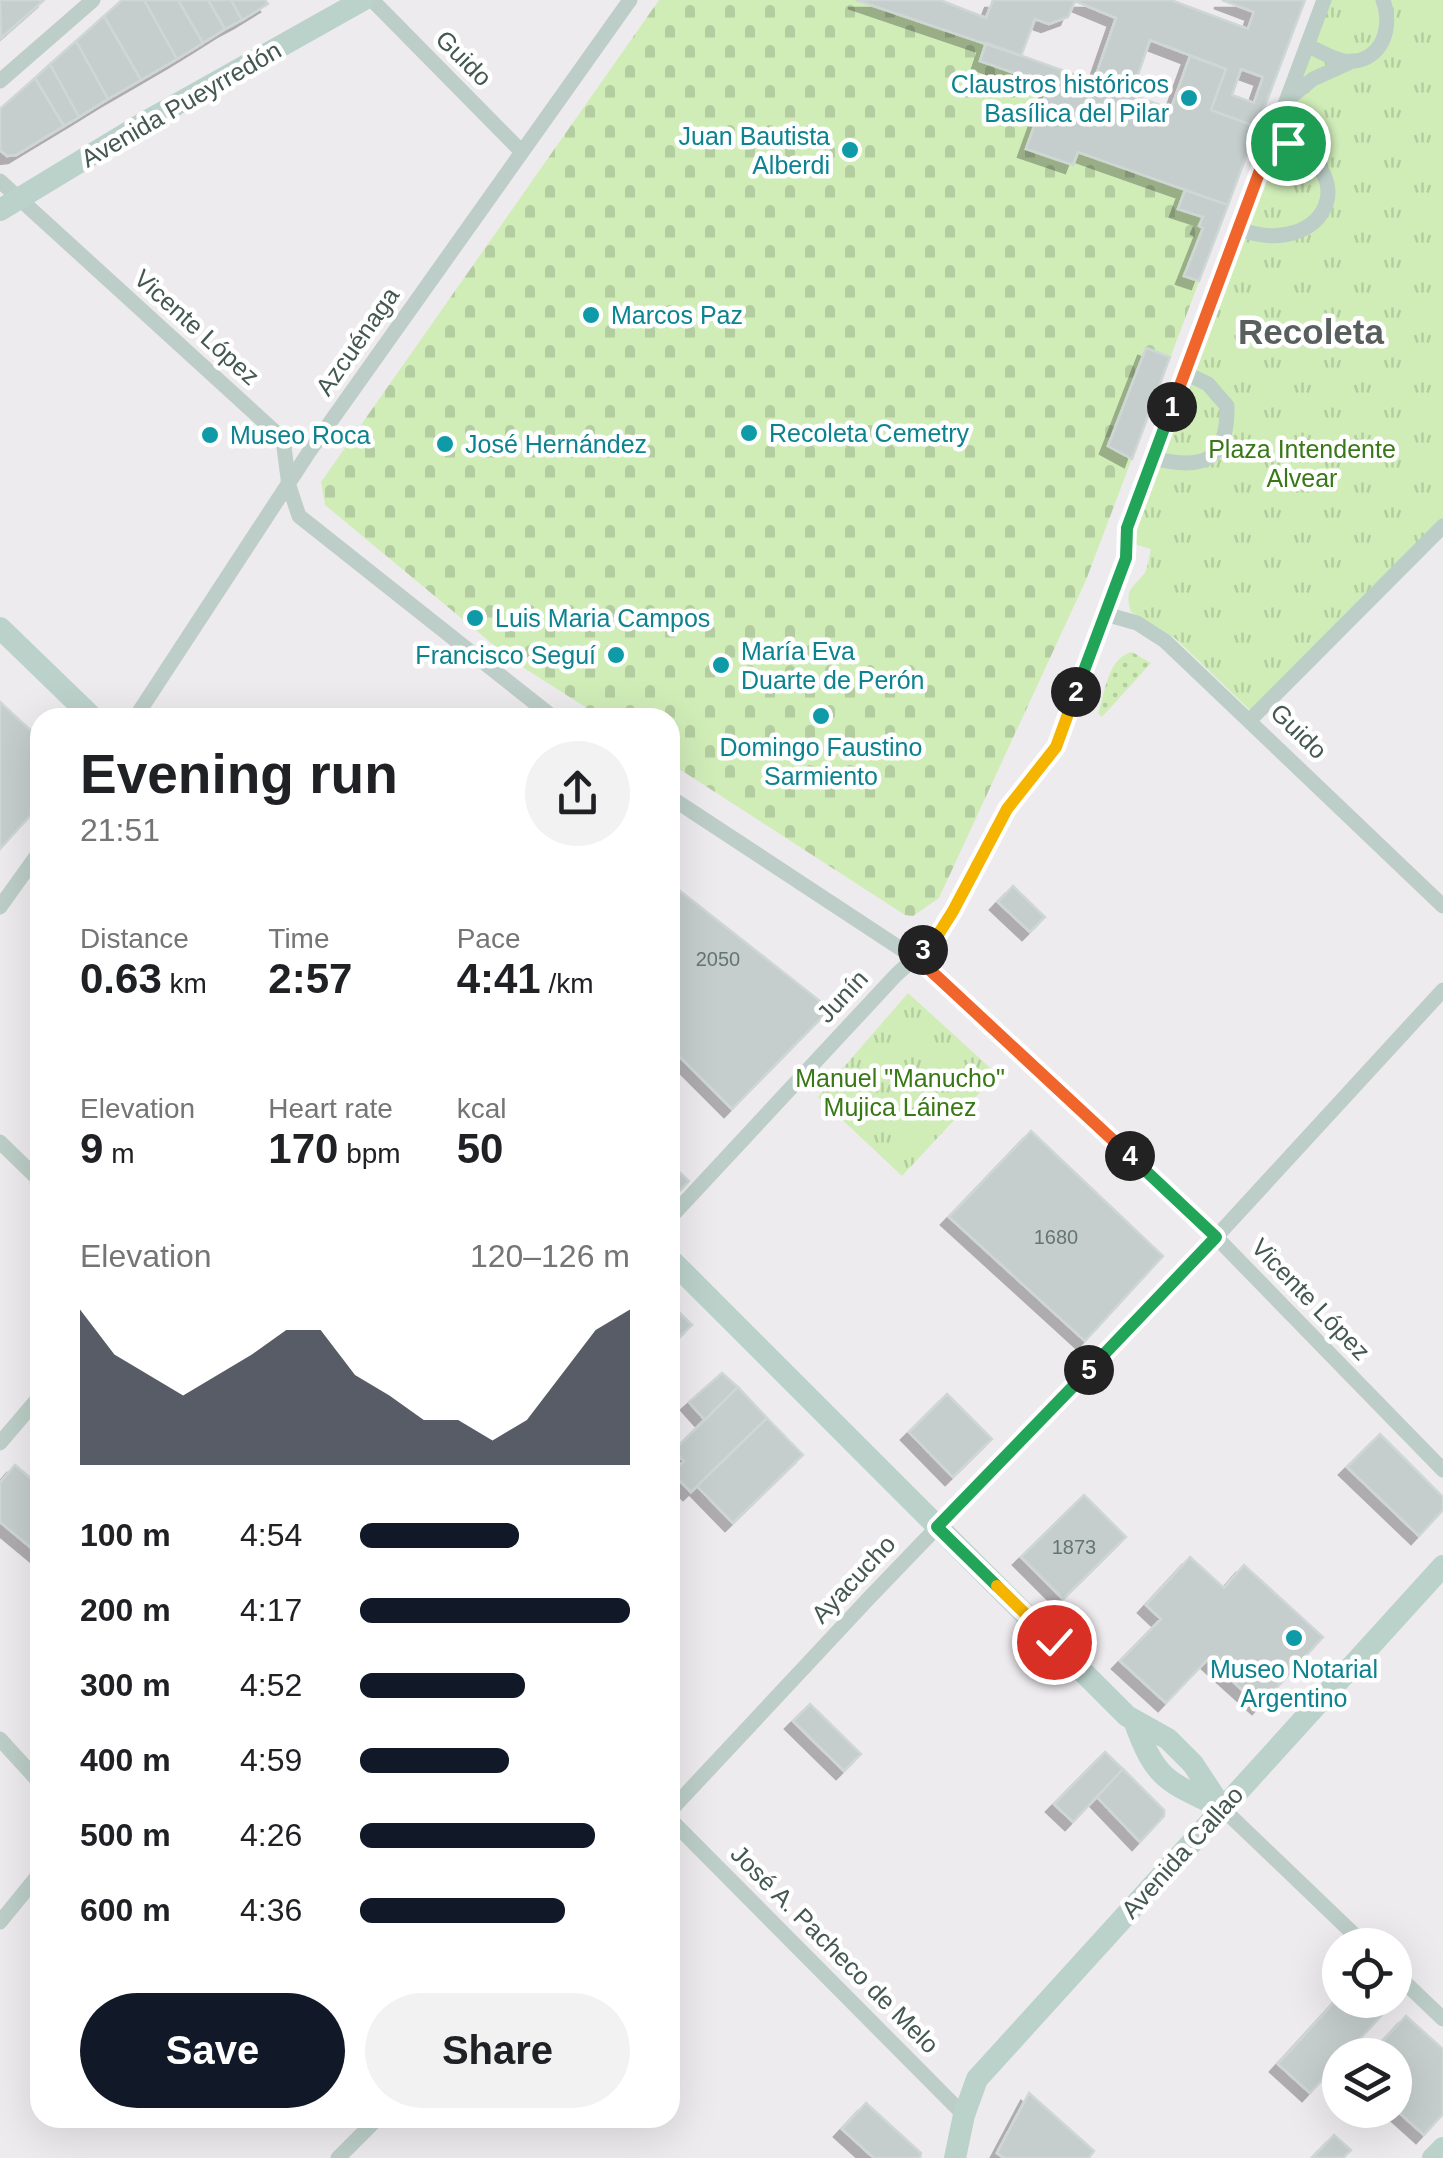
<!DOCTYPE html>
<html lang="en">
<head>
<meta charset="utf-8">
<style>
	body { margin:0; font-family:Helvetica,sans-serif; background:#f2f2f2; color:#202124; height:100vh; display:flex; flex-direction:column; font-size:38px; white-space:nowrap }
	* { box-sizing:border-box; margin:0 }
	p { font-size:32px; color:#757577 }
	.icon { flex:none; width:55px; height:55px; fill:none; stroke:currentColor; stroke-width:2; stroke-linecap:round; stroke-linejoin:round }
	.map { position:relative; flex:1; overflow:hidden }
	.details { position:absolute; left:30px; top:708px; width:650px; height:1420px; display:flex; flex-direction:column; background:#fff; border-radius:30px; box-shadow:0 10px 40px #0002 }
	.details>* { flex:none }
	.fabs { position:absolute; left:1322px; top:1928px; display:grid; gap:20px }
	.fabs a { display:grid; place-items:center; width:90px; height:90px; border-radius:50%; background:#fff; box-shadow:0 10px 40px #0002; font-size:50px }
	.pin { position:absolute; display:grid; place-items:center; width:85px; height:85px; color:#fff; margin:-42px; border:5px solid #fff; border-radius:50%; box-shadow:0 2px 10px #0007 }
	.km { position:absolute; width:50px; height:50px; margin:-25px; border-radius:50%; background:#222; color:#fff; font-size:28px; line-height:50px; text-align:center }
	.round { display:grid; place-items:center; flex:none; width:105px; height:105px; border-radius:52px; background:#f2f2f2 }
	.overview { display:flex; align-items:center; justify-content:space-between; height:170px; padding:0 50px }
	h1 { font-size:55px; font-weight:800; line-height:75px }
	.stats { display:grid; grid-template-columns:repeat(3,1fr); gap:15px; height:170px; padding:10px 50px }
	.stats div { display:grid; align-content:center }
	.stats b { font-size:42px; font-weight:800 }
	.stats small { font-size:28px; font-weight:400 }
	.stats p { font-size:28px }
	.chart { height:280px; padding:20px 50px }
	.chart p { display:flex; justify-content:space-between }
	.chart svg { width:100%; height:180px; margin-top:10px; fill:#111827; opacity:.7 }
	.button { display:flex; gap:20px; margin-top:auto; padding:20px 50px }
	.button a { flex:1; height:115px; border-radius:60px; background:#111827; color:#fff; font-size:40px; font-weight:800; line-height:115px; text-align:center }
	.button a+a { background:#f2f2f2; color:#202124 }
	ul { padding:0 50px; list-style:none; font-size:32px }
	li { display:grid; grid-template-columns:160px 120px 1fr; align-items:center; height:75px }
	li i { height:25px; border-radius:12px; background:#111827 }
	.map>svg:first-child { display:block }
	.grass { fill:url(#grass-dots) }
	.cemetery { fill:url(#cemetery-stones) }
	.park { fill:url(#park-tufts) }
	.building { fill:#c5cecc; stroke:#cfd7d6; stroke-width:2.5; fill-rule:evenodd; filter:url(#shadow) }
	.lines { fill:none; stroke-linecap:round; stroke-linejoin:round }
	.street { stroke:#bccec7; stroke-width:15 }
	.secondary { stroke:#bbd2cb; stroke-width:22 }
	.split-1-casing { stroke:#fff; stroke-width:20 }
	.split-2-casing { stroke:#fff; stroke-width:20 }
	.split-3-casing { stroke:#fff; stroke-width:20 }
	.split-4-casing { stroke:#fff; stroke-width:20 }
	.split-5-casing { stroke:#fff; stroke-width:20 }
	.split-6-casing { stroke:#fff; stroke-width:20 }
	.split-7-casing { stroke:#fff; stroke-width:20 }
	.split-1 { stroke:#f0652b; stroke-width:12 }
	.split-2 { stroke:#22a559; stroke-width:12 }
	.split-3 { stroke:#f5b400; stroke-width:12 }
	.split-4 { stroke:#f0652b; stroke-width:12 }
	.split-5 { stroke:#22a559; stroke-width:12 }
	.split-6 { stroke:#22a559; stroke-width:12 }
	.split-7 { stroke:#f5b400; stroke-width:12 }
	.culture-dot { fill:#0f9aa8; stroke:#fff; stroke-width:4 }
	.labels { text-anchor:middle; stroke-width:9; stroke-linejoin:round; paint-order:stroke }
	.number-label { font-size:20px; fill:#647670 }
	.street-label { font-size:25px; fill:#445851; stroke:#fff }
	.culture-label { font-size:25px; fill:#0d838f; stroke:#fff; text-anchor:start }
	.park-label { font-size:25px; fill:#387816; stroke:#fff }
	.district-label { font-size:35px; font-weight:bold; fill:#58605e; stroke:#fff }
</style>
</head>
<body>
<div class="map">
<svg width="1443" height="2158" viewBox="0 0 1443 2158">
	<defs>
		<pattern id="grass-dots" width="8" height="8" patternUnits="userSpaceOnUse" patternTransform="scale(2.5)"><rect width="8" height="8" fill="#d0edb8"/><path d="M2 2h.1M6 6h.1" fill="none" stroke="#b4cda0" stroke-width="1.8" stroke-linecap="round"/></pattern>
		<pattern id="cemetery-stones" width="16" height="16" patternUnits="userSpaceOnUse" patternTransform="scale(2.5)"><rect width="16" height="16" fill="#d0edb8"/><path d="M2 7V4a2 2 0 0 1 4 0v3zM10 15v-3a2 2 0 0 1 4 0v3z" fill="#b4cda0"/></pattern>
		<pattern id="park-tufts" width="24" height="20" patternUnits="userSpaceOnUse" patternTransform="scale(2.5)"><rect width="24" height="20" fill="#d0edb8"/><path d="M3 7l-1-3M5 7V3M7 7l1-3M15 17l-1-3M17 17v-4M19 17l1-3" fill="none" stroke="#b4cda0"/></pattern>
		<filter id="shadow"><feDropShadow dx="-8" dy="8" stdDeviation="0" flood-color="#0004"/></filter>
	</defs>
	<rect width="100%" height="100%" fill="#eeebee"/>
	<path class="grass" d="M1132 652 1151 663 1102 717 1098 714C1105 693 1108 657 1132 652Z"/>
	<path class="cemetery" d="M659 0H857L986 43 980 61 1049 85 1026 149 1072 165 1078 152 1228 205 1086 580 939 898 913 916 905 915 670 763V718L601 717 513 661 325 505 321 482Z"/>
	<path class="park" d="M1324 0H1443V526L1255 715 1176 639 1131 612C1124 589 1132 589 1144 574 1148 569 1149 556 1151 549L1127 542Z
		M908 993 997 1074 902 1176 818 1097Z"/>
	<path class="building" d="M0 0H44L1 38Z
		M122 0H144L177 59 141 80 104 16Z
		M144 0H178L203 43 177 59Z
		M178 0H208L225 29 203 43Z
		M208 0H231L242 20 225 29Z
		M231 0H265L268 4 242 20Z
		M856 0H940L986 18 993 0H1171L1248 29 1254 12 1222 0H1305L1257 127 1211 110 1226 69 1150 40 1131 95 1094 81 1116 18 1075 1 1068 17 1049 24 1035 19 1021 56ZM1241 69 1263 77 1254 103 1232 95Z
		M104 16 141 80 108 99 76 41Z
		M76 41 108 99 79 117 50 64Z
		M986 43 1171 109 1190 56 1226 69 1211 110 1257 127 1228 205 1078 152 1073 165 1026 149 1049 85 980 61Z
		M50 64 79 117 64 126 35 78Z
		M35 78 64 126 16 155 7 156 0 150V109Z
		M1185 190 1228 205 1199 281 1184 276 1203 228 1199 226 1203 217 1178 209Z
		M1146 348 1170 357 1132 459 1108 446Z
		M0 702 40 739 33 745 40 752V805L0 849Z
		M670 883 830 1009 732 1109 670 1047Z
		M1013 886 1045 917 1030 932 998 902Z
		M1031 1131 1163 1256 1085 1341 949 1217Z
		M670 1163 689 1181 681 1190 670 1189Z
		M670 1303 692 1325 670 1346Z
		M722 1373 738 1387 705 1420 689 1402Z
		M738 1387 767 1418 691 1492 672 1473 684 1461 673 1451Z
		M947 1394 992 1439 953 1477 909 1432Z
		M767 1418 803 1455 733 1523 697 1486Z
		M1380 1434 1443 1497V1510L1419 1536 1347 1467Z
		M15 1465 40 1486V1555L0 1522V1483Z
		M1084 1495 1126 1537 1063 1599 1021 1557Z
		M1190 1557 1224 1588 1244 1565 1323 1637 1260 1706 1208 1659 1166 1703 1120 1661 1161 1619 1146 1605Z
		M810 1704 861 1754 844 1771 793 1721Z
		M1105 1752 1123 1769 1073 1822 1054 1804Z
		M1123 1769 1164 1810V1816L1140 1842 1097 1797Z
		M1340 1996V2000H1389L1393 2003 1345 2055H1340V2061L1310 2093 1278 2064Z
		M1406 2016 1443 2049V2114L1424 2135 1395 2109V2055H1370Z
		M1029 2093 1094 2151 1089 2158H1004L997 2153Z
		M866 2103 921 2153 920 2158H874L842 2129Z
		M1334 2135 1351 2150 1343 2158H1312Z"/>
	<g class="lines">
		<path class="street" d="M372 0 521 151
			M1307 45C1318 50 1331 59 1344 61 1381 65 1394 28 1383 0
			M0 81 93 0
			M1287 100 1313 79 1353 61
			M0 181 283 439 289 486 299 516 554 718
			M1239 229C1325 261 1371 168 1272 138
			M1153 458C1203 471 1228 461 1227 406L1208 384 1185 373
			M1105 614 1137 623 1165 641 1443 906
			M135 718 309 452 630 0
			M1251 719 1443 526
			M670 797 927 966 1216 1237 1443 1470
			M0 907 40 851
			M0 1142 40 1181
			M670 1218 896 975 936 938 1007 809 1056 747 1126 558 1127 527 1324 0
			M0 1443 40 1396
			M0 1739 40 1783
			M1222 1808 1365 1945
			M670 1811 870 1597 1216 1237 1443 990
			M670 1819 964 2115
			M0 1922 40 1873
			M1395 1973 1443 2019
			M338 2158 378 2118"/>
		<path class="secondary" d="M0 210 147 121 363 0
			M0 628 93 718
			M670 1259 1127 1716 1168 1739 1193 1764 1222 1808
			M1135 1723C1156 1781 1168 1781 1220 1807
			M955 2158 964 2115 977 2079 1443 1566
			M1433 2158 1443 2148"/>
	</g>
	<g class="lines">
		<g class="split-1-casing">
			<path id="split-1" d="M1172 407 1272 138 1288 143"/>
		</g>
		<g class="split-2-casing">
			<path id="split-2" d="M1076 692 1126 558 1127 528 1172 407"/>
		</g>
		<g class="split-3-casing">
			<path id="split-3" d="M923 950 936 938 953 911 1007 809 1056 747 1076 692"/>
		</g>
		<g class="split-4-casing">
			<path id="split-4" d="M923 950 916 957 1130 1156"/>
		</g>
		<g class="split-5-casing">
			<path id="split-5" d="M1089 1370 1216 1237 1130 1156"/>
		</g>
		<g class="split-6-casing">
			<path id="split-6" d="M997 1586 937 1527 1089 1370"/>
		</g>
		<g class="split-7-casing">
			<path id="split-7" d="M997 1586 1054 1642"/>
		</g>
		<use href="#split-1" class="split-1"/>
		<use href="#split-2" class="split-2"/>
		<use href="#split-3" class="split-3"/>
		<use href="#split-4" class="split-4"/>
		<use href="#split-5" class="split-5"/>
		<use href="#split-6" class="split-6"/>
		<use href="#split-7" class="split-7"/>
	</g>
	<g class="culture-dot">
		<circle cx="1189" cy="98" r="10"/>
		<circle cx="850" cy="150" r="10"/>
		<circle cx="591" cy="315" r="10"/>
		<circle cx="749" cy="433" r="10"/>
		<circle cx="210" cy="435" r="10"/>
		<circle cx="445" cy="444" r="10"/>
		<circle cx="475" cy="618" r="10"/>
		<circle cx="616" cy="655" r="10"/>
		<circle cx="721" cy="665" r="10"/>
		<circle cx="821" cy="716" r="10"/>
		<circle cx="1294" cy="1638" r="10"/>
	</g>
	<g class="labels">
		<g class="number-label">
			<text x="718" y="966">2050</text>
			<text x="1056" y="1244">1680</text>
			<text x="1074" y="1554">1873</text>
		</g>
		<g class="street-label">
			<text transform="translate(464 58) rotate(45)" y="9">Guido</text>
			<text transform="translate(181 104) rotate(-30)" y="9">Avenida Pueyrredón</text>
			<text transform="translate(197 327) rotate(42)" y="9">Vicente López</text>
			<text transform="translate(357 341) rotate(-55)" y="9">Azcuénaga</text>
			<text transform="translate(1299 731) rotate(44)" y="9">Guido</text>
			<text transform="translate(842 996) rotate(-47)" y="9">Junín</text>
			<text transform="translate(1311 1299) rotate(46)" y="9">Vicente López</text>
			<text transform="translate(853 1579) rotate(-47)" y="9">Ayacucho</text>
			<text transform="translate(1182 1852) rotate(-48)" y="9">Avenida Callao</text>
			<text transform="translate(835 1949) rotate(45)" y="9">José A. Pacheco de Melo</text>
		</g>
		<g class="culture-label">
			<text x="1169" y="93" text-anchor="end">Claustros históricos<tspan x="1169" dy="29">Basílica del Pilar</tspan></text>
			<text x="830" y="145" text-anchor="end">Juan Bautista<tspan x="830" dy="29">Alberdi</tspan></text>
			<text x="611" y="324">Marcos Paz</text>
			<text x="769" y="442">Recoleta Cemetry</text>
			<text x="230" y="444">Museo Roca</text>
			<text x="465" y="453">José Hernández</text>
			<text x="495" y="627">Luis Maria Campos</text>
			<text x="741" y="660">María Eva<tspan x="741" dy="29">Duarte de Perón</tspan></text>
			<text x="596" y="664" text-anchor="end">Francisco Seguí</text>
			<text x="821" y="756" text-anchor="middle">Domingo Faustino<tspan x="821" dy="29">Sarmiento</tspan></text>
			<text x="1294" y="1678" text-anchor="middle">Museo Notarial<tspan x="1294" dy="29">Argentino</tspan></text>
		</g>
		<g class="park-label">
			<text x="1302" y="458">Plaza Intendente<tspan x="1302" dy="29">Alvear</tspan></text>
			<text x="900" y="1087">Manuel "Manucho"<tspan x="900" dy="29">Mujica Láinez</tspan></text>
		</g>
		<g class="district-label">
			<text x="1311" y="344">Recoleta</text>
		</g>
	</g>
</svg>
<div class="fabs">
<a><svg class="icon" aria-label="locate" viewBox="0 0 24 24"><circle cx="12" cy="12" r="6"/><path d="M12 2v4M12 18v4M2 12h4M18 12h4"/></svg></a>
<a><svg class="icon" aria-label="layers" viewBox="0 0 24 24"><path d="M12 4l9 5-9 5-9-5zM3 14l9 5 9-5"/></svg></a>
</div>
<div class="pin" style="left:1288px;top:143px;background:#1e9e55"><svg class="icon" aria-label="arrive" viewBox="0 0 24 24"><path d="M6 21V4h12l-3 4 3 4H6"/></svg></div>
<div class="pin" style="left:1054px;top:1642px;background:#d93025"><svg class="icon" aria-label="check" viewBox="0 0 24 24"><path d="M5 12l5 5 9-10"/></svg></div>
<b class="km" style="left:1172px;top:407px">1</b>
<b class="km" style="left:1076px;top:692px">2</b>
<b class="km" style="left:923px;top:950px">3</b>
<b class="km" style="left:1130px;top:1156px">4</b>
<b class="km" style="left:1089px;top:1370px">5</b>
<section class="details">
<div class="overview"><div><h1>Evening run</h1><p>21:51</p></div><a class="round"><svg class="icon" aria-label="share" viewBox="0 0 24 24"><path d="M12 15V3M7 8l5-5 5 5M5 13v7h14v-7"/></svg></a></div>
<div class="stats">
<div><p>Distance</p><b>0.63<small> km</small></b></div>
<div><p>Time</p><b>2:57</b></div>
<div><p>Pace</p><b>4:41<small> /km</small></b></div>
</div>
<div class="stats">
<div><p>Elevation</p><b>9<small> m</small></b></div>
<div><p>Heart rate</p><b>170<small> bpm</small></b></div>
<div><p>kcal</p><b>50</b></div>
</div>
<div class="chart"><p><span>Elevation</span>120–126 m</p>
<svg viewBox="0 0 160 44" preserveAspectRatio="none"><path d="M0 44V6L10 17L20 22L30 27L40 22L50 17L60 11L70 11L80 22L90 27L100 33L110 33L120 38L130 33L140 22L150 11L160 6V44z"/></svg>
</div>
<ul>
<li><b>100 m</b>4:54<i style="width:59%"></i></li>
<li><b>200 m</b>4:17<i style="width:100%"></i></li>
<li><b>300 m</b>4:52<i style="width:61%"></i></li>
<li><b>400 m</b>4:59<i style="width:55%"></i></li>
<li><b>500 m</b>4:26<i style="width:87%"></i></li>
<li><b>600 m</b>4:36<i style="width:76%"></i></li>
</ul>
<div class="button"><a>Save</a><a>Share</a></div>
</section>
</div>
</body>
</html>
